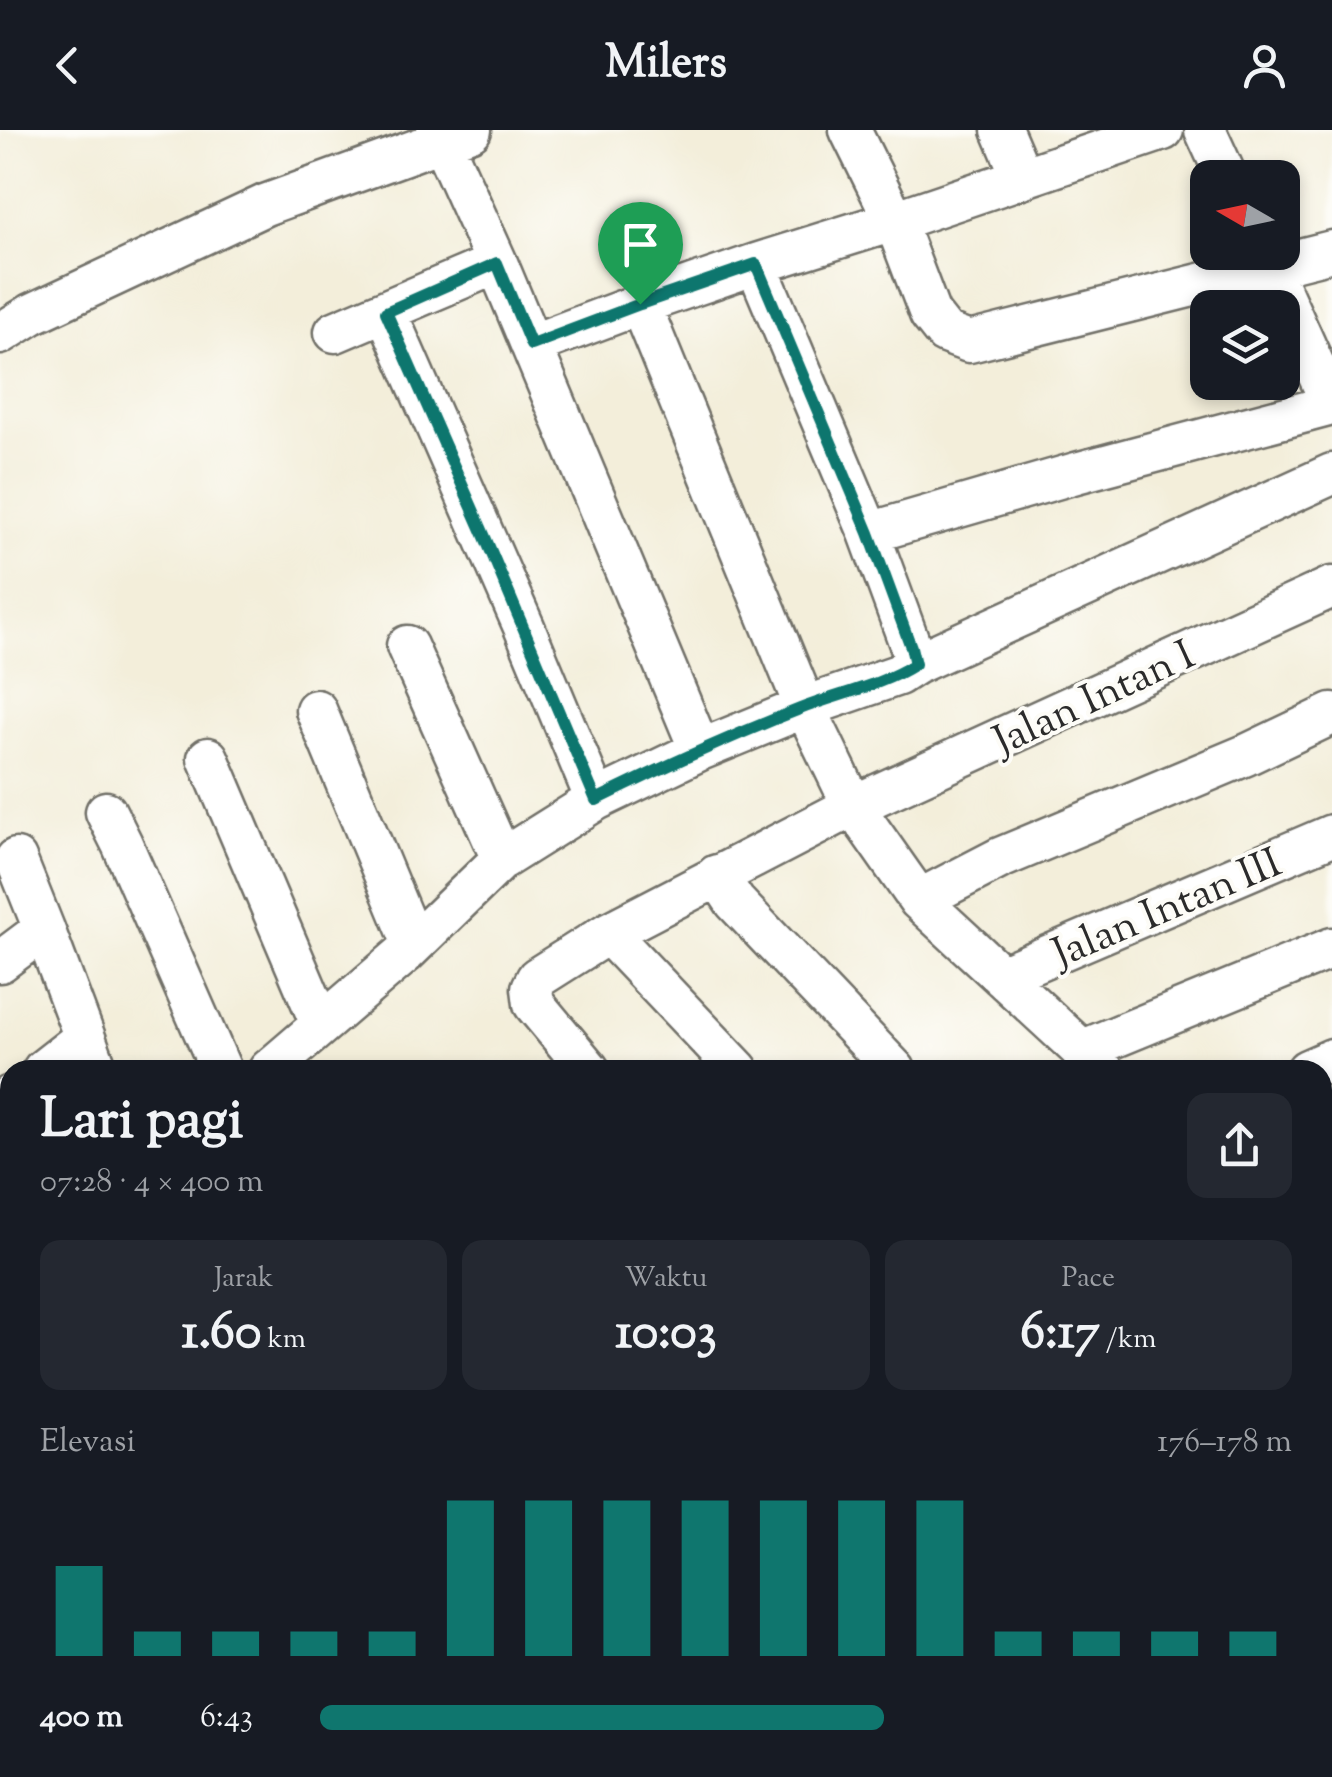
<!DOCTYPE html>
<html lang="id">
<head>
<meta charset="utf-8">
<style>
	body { margin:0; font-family:"Sorts Mill Goudy",serif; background:#242831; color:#f1f3f6; height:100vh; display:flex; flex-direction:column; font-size:38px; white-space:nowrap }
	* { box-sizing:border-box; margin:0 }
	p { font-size:32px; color:#9ea1a6 }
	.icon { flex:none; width:55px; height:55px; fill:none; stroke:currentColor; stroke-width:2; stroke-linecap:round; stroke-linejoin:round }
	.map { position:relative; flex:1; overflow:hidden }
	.drawer { position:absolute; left:0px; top:930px; width:1332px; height:718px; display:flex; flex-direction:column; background:#171b24; border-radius:30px 30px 0 0; box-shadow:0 5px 15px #0003 }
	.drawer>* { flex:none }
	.needle { width:65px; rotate:279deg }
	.controls { position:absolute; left:1190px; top:30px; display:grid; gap:20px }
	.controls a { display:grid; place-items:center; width:110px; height:110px; border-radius:20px; background:#171b24; box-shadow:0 5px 15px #0003; font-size:50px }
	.pin { position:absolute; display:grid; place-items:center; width:85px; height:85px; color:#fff; margin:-102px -42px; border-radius:50% 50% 50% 0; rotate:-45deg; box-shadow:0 0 10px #0007 }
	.pin .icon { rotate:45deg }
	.round { display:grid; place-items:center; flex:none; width:105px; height:105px; border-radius:20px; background:#242831 }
	.headline { display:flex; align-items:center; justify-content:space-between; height:170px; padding:0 40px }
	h1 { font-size:55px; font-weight:700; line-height:75px }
	.stats { display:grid; grid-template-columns:repeat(3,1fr); gap:15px; height:170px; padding:10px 40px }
	.stats div { display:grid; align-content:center; border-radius:20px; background:#242831; text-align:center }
	.stats b { font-size:50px; font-weight:700 }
	.stats small { font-size:28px; font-weight:400 }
	.stats p { font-size:28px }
	.chart { height:280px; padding:20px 40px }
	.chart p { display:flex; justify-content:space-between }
	.chart svg { width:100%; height:180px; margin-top:10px; stroke:#0f766e; stroke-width:6 }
	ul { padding:0 40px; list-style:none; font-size:32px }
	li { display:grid; grid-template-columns:160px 120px 1fr; align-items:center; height:75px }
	li i { height:25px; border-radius:12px; background:#0f766e }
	header { display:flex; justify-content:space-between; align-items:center; height:130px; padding:0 40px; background:#171b24; font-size:45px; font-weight:700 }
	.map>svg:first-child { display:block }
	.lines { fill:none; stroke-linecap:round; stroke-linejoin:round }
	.minor-casing { stroke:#716f68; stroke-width:45 }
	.minor { stroke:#fff; stroke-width:40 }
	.route-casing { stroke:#fff; stroke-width:20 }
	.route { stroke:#0f766e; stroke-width:12 }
	.labels { text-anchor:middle; stroke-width:8; stroke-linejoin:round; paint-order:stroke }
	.street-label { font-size:42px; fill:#2b2b2b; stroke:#fdfcf7 }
</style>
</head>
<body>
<header><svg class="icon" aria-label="back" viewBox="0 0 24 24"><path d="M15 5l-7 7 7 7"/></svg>Milers<svg class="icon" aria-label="person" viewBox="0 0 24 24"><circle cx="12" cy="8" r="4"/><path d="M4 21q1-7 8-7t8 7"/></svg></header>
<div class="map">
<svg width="1332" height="1647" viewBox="0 0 1332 1647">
	<rect width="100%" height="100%" fill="#fdfcf7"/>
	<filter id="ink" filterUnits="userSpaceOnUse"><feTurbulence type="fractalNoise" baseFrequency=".01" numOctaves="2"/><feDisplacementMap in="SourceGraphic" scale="20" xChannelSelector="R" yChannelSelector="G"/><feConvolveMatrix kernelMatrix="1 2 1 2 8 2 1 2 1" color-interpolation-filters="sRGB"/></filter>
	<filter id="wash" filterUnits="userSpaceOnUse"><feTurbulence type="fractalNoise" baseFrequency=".0048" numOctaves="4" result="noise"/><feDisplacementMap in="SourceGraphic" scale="40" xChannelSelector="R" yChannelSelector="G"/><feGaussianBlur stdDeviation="2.25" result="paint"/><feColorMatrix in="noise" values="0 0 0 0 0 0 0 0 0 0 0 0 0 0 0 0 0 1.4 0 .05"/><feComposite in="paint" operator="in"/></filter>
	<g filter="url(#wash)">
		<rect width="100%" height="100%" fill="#f3eeda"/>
	</g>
	<g filter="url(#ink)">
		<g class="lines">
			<g class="minor-casing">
				<path id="minor" d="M437 0 497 133 700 620
					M850 0 894 89 930 184 945 203 969 212 1332 121
					M1002 0 1022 47
					M1205 0 1227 48
					M1263 122 1332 275
					M640 174 805 577 853 676 919 770 1103 940
					M386 182 524 497 596 670
					M335 202 497 133
					M0 204 32 184 265 75 471 0
					M531 215 640 174 756 134 909 86 1163 0
					M869 403 1076 343 1332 275
					M407 516 502 729
					M915 534 1332 344
					M316 580 413 814
					M208 628 321 894
					M106 682 122 714 221 940
					M16 729 44 799
					M717 745 735 772 895 940
					M919 770 1000 728 1246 625 1332 584
					M608 803 738 940
					M0 832 44 799 97 940
					M1001 846 1332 705
					M1081 921 1332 818
					M43 940 84 908
					M269 940 404 824 502 729 596 670 700 620 805 577 898 545 915 534 911 517 869 403 756 134
					M589 940 534 874 532 858 537 848 608 803 853 676 1332 457
					M1307 940 1332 929
					M0 974 10 966
					M1322 1050 1332 1046
					M0 1098 10 1091
					M1322 1162 1332 1158
					M0 1207 10 1218
					M1322 1272 1332 1268
					M1322 1389 1332 1385
					M1322 1491 1332 1506
					M0 1496 10 1487"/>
			</g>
			<use href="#minor" class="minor"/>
		</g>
	</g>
	<g class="lines" filter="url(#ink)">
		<g class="route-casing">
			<path id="route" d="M497 133 531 215 640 174 756 134 869 403 911 517 915 534C881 556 838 564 800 579 731 606 663 637 596 670L482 400 386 182Z"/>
		</g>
		<use href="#route" class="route"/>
	</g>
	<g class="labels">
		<g class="street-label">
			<text transform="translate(1093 566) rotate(-25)" y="15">Jalan Intan I</text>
			<text transform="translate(1166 776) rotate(-23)" y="15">Jalan Intan III</text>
		</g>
	</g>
</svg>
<div class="controls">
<a><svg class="needle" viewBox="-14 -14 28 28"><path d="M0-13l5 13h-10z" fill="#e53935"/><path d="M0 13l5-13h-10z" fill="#9ea1a6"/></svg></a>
<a><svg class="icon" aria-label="layers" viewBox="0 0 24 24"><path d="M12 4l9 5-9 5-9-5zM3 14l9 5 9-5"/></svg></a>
</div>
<div class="pin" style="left:640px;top:174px;background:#1e9e55"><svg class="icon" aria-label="arrive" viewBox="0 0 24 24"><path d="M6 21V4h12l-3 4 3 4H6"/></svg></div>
<section class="drawer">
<div class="headline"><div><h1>Lari pagi</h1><p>07:28 · 4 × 400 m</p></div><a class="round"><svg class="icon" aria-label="share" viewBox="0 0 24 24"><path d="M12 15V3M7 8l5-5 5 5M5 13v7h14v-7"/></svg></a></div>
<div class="stats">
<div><p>Jarak</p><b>1.60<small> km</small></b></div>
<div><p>Waktu</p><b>10:03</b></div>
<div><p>Pace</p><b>6:17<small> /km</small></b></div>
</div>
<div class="chart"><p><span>Elevasi</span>176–178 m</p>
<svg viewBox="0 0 160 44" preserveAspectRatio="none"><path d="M5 44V22M15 44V38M25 44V38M35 44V38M45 44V38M55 44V6M65 44V6M75 44V6M85 44V6M95 44V6M105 44V6M115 44V6M125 44V38M135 44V38M145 44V38M155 44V38"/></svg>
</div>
<ul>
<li><b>400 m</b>6:43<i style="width:58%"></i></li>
</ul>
</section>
</div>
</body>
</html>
